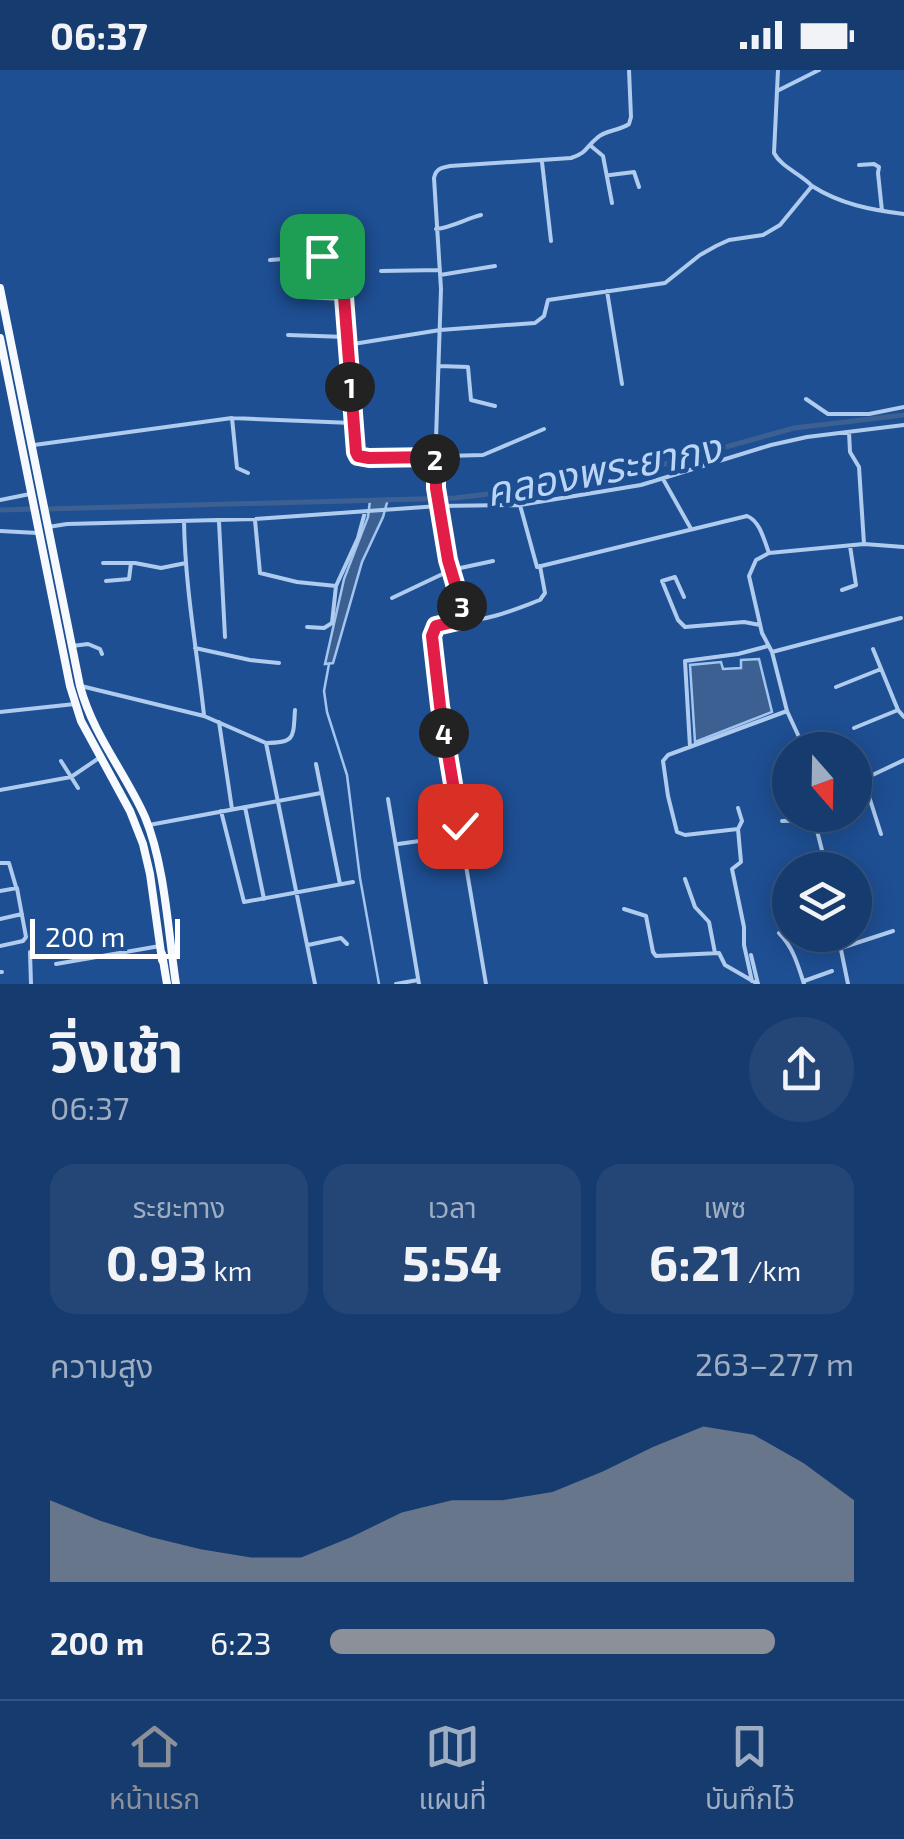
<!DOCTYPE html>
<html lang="th">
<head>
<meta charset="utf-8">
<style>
	body { margin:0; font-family:"Exo 2","Noto Sans Thai",sans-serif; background:#234676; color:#f1f3f6; height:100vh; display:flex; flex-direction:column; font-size:38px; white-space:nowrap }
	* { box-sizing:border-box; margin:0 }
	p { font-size:32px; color:#9eadc2 }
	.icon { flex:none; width:55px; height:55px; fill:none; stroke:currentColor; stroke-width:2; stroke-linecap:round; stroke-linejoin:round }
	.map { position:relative; height:914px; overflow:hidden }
	.sheet { display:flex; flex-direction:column; background:#163b6e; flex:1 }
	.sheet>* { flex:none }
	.needle { width:65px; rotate:160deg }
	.controls { position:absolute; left:772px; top:662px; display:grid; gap:20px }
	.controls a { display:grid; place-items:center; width:100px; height:100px; border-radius:50%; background:#163b6e; box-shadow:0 5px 25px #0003,0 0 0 2px #355581; font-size:50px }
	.scale { position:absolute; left:30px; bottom:25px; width:150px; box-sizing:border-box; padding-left:10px; border:5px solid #fff; border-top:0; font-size:28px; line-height:35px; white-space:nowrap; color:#fff; -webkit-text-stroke:8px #1e4f93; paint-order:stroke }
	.pin { position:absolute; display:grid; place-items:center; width:85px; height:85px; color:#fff; margin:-42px; border-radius:20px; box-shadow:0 5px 15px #0006 }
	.km { position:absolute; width:50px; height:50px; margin:-25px; border-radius:50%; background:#222; color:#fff; font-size:28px; line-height:50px; text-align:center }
	.round { display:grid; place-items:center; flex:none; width:105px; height:105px; border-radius:52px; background:#234676 }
	.overview { display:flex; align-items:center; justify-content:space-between; height:170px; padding:0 50px }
	h1 { font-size:55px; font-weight:700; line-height:75px }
	.figures { display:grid; grid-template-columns:repeat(3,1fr); gap:15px; height:170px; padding:10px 50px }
	.figures div { display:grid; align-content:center; border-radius:25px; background:#234676; text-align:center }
	.figures b { font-size:50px; font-weight:700 }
	.figures small { font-size:28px; font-weight:400 }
	.figures p { font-size:28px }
	.chart { height:280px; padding:20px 50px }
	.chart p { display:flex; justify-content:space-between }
	.chart svg { width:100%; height:180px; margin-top:10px; fill:#8c9099; opacity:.7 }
	ul { padding:0 50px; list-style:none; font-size:32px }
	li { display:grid; grid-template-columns:160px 120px 1fr; align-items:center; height:75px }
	li i { height:25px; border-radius:12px; background:#8c9099 }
	.status { display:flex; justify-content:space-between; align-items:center; height:70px; padding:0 50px; background:#163b6e; direction:ltr }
	.status svg { height:28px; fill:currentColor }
	.menu { display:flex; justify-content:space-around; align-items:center; height:140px; border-top:2px solid #355581; background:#163b6e; font-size:28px; color:#9eadc2 }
	.menu a { display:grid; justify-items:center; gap:5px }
	.menu .active { color:#8c9099 }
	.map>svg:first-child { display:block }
	.water { fill:#3c6091; stroke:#a2c5f0; stroke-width:2.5 }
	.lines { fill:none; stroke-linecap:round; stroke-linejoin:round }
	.stream { stroke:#a2c5f0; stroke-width:2.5 }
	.canal { stroke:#3c6091; stroke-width:5 }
	.minor { stroke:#afcbee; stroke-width:4 }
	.primary { stroke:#f6faff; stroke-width:8 }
	.trunk { stroke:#fafcff; stroke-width:8 }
	.route-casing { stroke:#fff; stroke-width:20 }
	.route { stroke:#e11d48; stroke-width:12 }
	.labels { text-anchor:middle; stroke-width:9; stroke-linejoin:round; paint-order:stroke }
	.water-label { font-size:40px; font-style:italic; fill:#bbd5f5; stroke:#1e4f93 }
</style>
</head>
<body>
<div class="status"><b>06:37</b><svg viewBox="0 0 49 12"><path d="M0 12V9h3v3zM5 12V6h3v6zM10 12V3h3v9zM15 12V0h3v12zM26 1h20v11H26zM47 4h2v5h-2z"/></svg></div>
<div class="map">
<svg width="904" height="914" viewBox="0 0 904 914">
	<rect width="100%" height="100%" fill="#1e4f93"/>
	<path class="water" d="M388 429 383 447 362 492 333 593 325 594 344 509 368 447 370 430Z
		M759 589 772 642 695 672 690 595 721 592 723 599 741 598V590Z"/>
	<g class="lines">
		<path class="stream" d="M329 594 324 621 327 642 347 705 360 808 379 914"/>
		<path class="canal" d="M46 439 455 428 541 418 639 401 794 358 904 345
			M0 440 35 439"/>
		<path class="minor" d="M778 0 774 83C781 97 801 104 812 116
			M779 20 819 0
			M591 76 603 86 612 133
			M542 92 551 171
			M859 95 874 94 879 97 878 103 882 141
			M610 105 634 102 639 117
			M436 159C453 157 465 149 481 145
			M270 190 337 185 341 188 355 382 358 386 369 388 483 385 544 359
			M381 201 440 200
			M440 205 495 196
			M607 221 622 314
			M303 227 343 229
			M288 265 346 267
			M347 275 440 260 535 253 544 246 548 230 665 213 700 185 716 176 729 170 763 165 780 155 812 116C840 134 871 140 904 144
			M439 296 468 297 471 330 495 336
			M806 329 828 344H869L904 337
			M232 348 237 398 248 403
			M849 362 850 382 859 397 864 474
			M34 375 232 348 352 353
			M663 409 690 457
			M0 430 30 424
			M520 435 641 415 771 375 807 367 904 355
			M255 450 260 503 297 512 336 516 332 553 324 558 307 557
			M184 451C185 517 197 581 204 645
			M219 452 225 567
			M48 457 67 454 255 449 439 436 520 435 537 497 747 446C760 451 764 470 769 483
			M0 461 38 463
			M103 493H135L161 498 186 493
			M106 511 129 509 131 493
			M336 516 358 468 365 442
			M842 520 856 515 850 476
			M684 527 675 507 662 511 678 550 685 557 744 552 760 555
			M392 528 451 500 493 491
			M462 550C486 552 516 539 540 530L545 523 540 496
			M72 576 88 574 100 579 102 584
			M195 578 250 590 279 593
			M873 579 898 640 904 647
			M772 582 901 548
			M81 616 204 646 266 673 315 914
			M836 617 881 599
			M0 642 75 634
			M219 652 232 739
			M854 658 898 640
			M266 673C296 673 293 667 295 640
			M690 677 685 591 738 584 768 576
			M805 680 787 641 772 582 762 563 749 506 756 490 769 483 864 474 904 477
			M61 691 78 718
			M858 692 881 764
			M316 694 340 814
			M864 709 904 690
			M0 720 71 707 99 688
			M388 729 419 914
			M245 737 264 829
			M738 738 742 751 738 759 741 792 732 799 744 857V875L752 911
			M221 741 244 832 353 812
			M813 745 827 800
			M782 751 813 750
			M149 755 321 723
			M738 759 685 765 677 762 668 726 663 691 668 685 787 641
			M398 774 463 765
			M0 793H9L16 817
			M685 809 695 837 709 852 715 883
			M0 821 17 818 26 867 23 871 0 876
			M624 839 646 846 653 882 656 886 719 883 725 895 758 914
			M855 839H856
			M0 849 22 844
			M779 863C793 877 798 895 804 914
			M838 865 848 914
			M308 875 341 868 347 874
			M841 878 893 861
			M30 882 31 914
			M751 885 758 914
			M56 894 160 876
			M0 902H2
			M804 911 832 901
			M396 914 418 910
			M486 914 439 636 432 566 436 556 462 550 464 545 449 491 435 399 441 219 434 108C436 99 440 98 450 96L571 88C588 82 585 78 597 68 605 60 619 61 629 54L631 47 629 0"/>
		<path class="primary" d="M0 218 80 616C93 665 125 702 145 747 165 795 168 862 176 914
			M0 268 70 616 81 651 130 741 143 774 150 804 162 890"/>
		<path class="trunk" d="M162 884 167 914"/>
	</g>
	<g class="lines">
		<g class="route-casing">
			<path id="route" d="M322 186 336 185 341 188 356 382 358 386 369 388 436 387V418L448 490 464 544 462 550 436 556 432 566 440 636 460 756"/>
		</g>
		<use href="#route" class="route"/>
	</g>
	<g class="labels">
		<g class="water-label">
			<text transform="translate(603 400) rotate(-11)" y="14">คลองพระยากง</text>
		</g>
	</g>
</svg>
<div class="controls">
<a><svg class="needle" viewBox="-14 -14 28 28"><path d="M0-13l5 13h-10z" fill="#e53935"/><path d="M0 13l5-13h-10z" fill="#9eadc2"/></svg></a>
<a><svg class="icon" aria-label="layers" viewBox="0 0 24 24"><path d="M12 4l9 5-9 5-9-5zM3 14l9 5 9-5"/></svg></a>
</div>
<div class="scale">200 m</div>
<div class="pin" style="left:322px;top:186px;background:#1e9e55"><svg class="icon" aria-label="arrive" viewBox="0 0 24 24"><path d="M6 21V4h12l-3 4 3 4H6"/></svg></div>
<div class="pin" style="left:460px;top:756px;background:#d93025"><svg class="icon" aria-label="check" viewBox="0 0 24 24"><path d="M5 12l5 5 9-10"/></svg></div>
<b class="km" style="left:350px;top:317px">1</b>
<b class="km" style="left:435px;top:389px">2</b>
<b class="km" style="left:462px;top:536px">3</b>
<b class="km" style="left:444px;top:663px">4</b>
</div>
<section class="sheet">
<div class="overview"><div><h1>วิ่งเช้า</h1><p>06:37</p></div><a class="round"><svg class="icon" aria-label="share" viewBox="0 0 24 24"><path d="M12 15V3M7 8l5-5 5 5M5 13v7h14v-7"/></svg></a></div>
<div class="figures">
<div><p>ระยะทาง</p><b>0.93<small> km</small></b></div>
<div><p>เวลา</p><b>5:54</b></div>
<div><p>เพซ</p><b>6:21<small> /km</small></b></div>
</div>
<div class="chart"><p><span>ความสูง</span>263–277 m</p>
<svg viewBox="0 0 160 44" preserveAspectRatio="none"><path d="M0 44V24L10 29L20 33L30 36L40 38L50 38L60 33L70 27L80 24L90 24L100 22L110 17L120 11L130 6L140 8L150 15L160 24V44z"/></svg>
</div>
<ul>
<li><b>200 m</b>6:23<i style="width:85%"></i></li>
</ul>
</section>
<nav class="menu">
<a class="active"><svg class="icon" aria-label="home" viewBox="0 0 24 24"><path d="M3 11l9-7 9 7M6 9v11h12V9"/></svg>หน้าแรก</a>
<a><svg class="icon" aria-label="map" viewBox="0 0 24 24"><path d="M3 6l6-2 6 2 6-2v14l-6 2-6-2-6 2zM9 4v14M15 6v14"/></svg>แผนที่</a>
<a><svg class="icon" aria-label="saved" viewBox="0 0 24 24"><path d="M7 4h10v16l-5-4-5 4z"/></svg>บันทึกไว้</a>
</nav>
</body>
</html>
